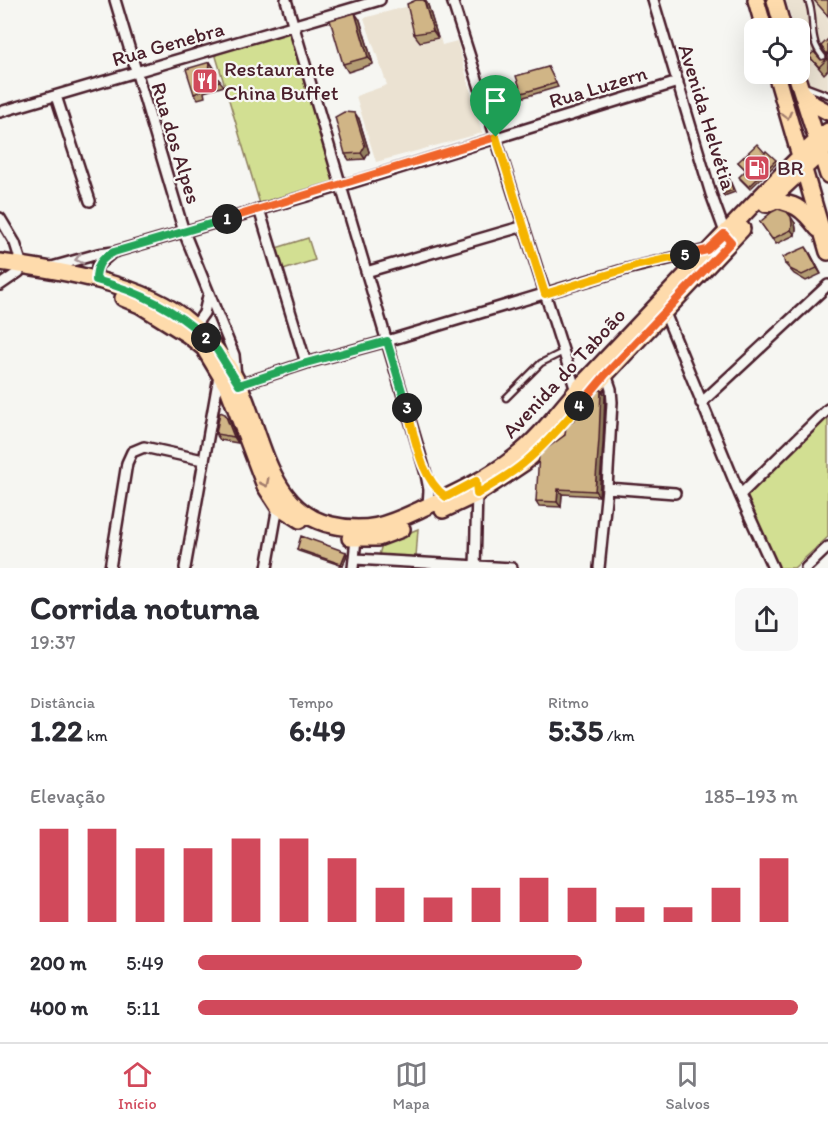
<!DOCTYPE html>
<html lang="pt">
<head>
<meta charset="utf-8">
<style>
	body { margin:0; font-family:Itim,sans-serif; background:#f7f7f7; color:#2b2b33; height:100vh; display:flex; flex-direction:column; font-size:22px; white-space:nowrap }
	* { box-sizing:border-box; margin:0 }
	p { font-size:20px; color:#7c7c81 }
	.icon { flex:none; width:33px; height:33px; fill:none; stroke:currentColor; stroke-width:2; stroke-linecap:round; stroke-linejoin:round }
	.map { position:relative; height:568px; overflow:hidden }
	.details { display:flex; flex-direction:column; background:#fff; flex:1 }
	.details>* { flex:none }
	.buttons { position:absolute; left:744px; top:18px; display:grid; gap:12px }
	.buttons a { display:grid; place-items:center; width:66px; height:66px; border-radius:12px; background:#fff; box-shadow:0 6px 24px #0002; font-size:30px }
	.pin { position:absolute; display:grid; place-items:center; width:51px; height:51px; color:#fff; margin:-62px -26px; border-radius:50% 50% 50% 0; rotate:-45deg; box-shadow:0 0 6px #0007 }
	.pin .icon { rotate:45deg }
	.km { position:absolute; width:30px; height:30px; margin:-15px; border-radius:50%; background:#222; color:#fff; font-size:16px; line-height:30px; text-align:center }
	.round { display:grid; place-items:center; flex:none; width:63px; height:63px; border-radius:12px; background:#f7f7f7 }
	.overview { display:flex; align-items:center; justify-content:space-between; height:102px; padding:0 30px }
	h1 { font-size:33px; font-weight:700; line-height:45px }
	.stats { display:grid; grid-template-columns:repeat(3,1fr); gap:9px; height:102px; padding:6px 30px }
	.stats div { display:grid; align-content:center }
	.stats b { font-size:30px; font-weight:700 }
	.stats small { font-size:16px; font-weight:400 }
	.stats p { font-size:16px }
	.chart { height:168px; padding:12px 30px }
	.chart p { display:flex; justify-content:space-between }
	.chart svg { width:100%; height:108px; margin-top:6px; stroke:#d1495b; stroke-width:6 }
	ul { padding:0 30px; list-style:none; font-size:20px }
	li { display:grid; grid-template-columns:96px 72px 1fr; align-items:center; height:45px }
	li i { height:15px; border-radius:8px; background:#d1495b }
	.tab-bar { display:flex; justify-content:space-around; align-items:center; height:84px; border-top:2px solid #e1e1e2; background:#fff; font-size:16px; color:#7c7c81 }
	.tab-bar a { display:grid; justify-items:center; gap:3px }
	.tab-bar .on { color:#d1495b }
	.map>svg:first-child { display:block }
	.built { fill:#ebe2d2 }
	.green { fill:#d2df92; stroke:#8e7f5e; stroke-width:1.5 }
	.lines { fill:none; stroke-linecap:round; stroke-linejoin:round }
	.lane-casing { stroke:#4a1f2b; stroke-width:9 }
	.street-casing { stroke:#4a1f2b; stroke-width:14 }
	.primary-casing { stroke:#4a1f2b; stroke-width:20 }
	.lane { stroke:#f6f6f2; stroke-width:4.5 }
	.street { stroke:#f6f6f2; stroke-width:9 }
	.primary { stroke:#fedbac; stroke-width:15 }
	.wall { fill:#b39c73; stroke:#4a1f2b; stroke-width:1.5 }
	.shaded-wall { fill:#927f5e; stroke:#4a1f2b; stroke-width:1.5 }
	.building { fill:#d0b586; stroke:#4a1f2b; stroke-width:1.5 }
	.oneway { stroke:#a47d6c }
	.oneway2 { stroke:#a99598 }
	.split-1-casing { stroke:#fff; stroke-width:12 }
	.split-2-casing { stroke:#fff; stroke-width:12 }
	.split-3-casing { stroke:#fff; stroke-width:12 }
	.split-4-casing { stroke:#fff; stroke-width:12 }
	.split-5-casing { stroke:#fff; stroke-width:12 }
	.split-6-casing { stroke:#fff; stroke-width:12 }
	.split-1 { stroke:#f0652b; stroke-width:8 }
	.split-2 { stroke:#22a559; stroke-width:8 }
	.split-3 { stroke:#22a559; stroke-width:8 }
	.split-4 { stroke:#f5b400; stroke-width:8 }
	.split-5 { stroke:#f0652b; stroke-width:8 }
	.split-6 { stroke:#f5b400; stroke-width:8 }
	.labels { text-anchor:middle; stroke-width:4.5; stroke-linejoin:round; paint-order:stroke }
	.street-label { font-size:21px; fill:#4a1f2b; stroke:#f6f6f2 }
	.poi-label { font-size:21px; fill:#4a1f2b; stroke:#f6f6f2; text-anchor:start }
</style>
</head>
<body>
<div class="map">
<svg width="828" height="568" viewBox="0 0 828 568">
	<rect width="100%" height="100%" fill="#f6f6f2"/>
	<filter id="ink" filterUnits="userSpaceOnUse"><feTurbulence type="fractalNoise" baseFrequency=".0167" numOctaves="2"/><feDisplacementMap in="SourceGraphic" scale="12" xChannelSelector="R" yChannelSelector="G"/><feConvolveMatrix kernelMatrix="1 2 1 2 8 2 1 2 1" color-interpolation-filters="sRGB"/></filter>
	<g filter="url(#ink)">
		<path class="built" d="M786 0H828V110L818 105 809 87 800 50V28H794Z
			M409 6 419 43 440 38 442 45 457 41 482 133 376 162 356 96 387 85 364 18Z"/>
		<path class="green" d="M291 31 336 182 260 204 215 53Z
			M308 238 315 260 280 271 273 249Z
			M828 413V537L794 568H777L746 494Z
			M418 529 416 557 379 555 382 544Z"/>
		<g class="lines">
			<g class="lane-casing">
				<path id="lane" d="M808 0C814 13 811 25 814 38 815 48 822 56 828 63
					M804 86 828 95
					M506 398 541 363 563 352"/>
			</g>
			<g class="street-casing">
				<path id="street" d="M115 0 184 232 234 355 236 377
					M286 0 426 474 429 490 428 506
					M452 0 576 391
					M653 0 711 194 726 235
					M56 96 90 201
					M0 112 380 0
					M259 209 306 363
					M0 218 15 243 22 265 19 272 0 285
					M48 268 98 254 114 252 341 186 678 82
					M366 272 524 226
					M96 281 97 266 112 253
					M665 313 740 495 773 568
					M194 327 204 313 208 296
					M239 385 306 363 387 341 623 270 706 250
					M701 403 828 285
					M607 488 675 493
					M740 495 828 409
					M355 559 512 568
					M110 568 127 463 132 452 144 447 203 460
					M185 568 219 376
					M267 568 278 506
					M353 568 356 539
					M475 568 477 492
					M599 568 607 488 612 402 611 389 606 374
					M806 568 828 547"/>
			</g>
			<g class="primary-casing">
				<path id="primary" d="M756 0 764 28
					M775 0 783 28
					M776 74 828 252
					M796 74 828 175
					M802 92 813 104 828 112
					M773 197 828 146
					M766 204C794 200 802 208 818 229
					M0 262C57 270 145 283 189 322 209 339 226 360 238 383 262 431 268 512 332 525 366 533 387 525 417 511 451 495 486 480 515 457 543 435 563 405 587 379 638 325 689 271 741 217 769 188 797 157 828 131
					M123 298 140 305 188 335 204 348 228 388 265 486 278 506 300 520
					M443 510 477 494 524 463 552 437 606 374 742 229
					M350 538H378L402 529"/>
			</g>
			<use href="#lane" class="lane"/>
			<use href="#street" class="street"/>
			<use href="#primary" class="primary"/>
		</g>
		<path class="wall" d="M416 0H425L428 5 438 38 420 42 414 34Z
			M360 20 373 64 348 72 343 64Z
			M828 39V70L824 74 809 56 821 60 826 59Z
			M210 62 214 68V74L224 86 204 92 205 97 198 99 194 94Z
			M548 67 558 87 524 97 522 93Z
			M359 119 369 152 365 159 349 160 345 154Z
			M765 153 778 162 750 189 740 179 746 170 738 162Z
			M729 178 735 192 724 196 723 194Z
			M760 222 795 223 796 229 795 235 776 244Z
			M810 253 821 274 806 281 794 274 785 264Z
			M601 390 605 395 603 444 599 496 562 494 561 507 539 506 536 501 565 435 574 420Z
			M229 419 238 443 220 440 216 434Z
			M297 549 347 554 343 566 298 551Z"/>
		<path class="shaded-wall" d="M424 0H425L428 5 438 38 433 31Z
			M355 13 360 20 373 64 368 57Z
			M210 62 214 68 213 75 209 70Z
			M355 113 359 119 369 152 365 159 361 153Z
			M791 217 795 223 796 229 795 235 791 230Z
			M806 247 810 253 821 274 817 268Z
			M601 390 605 395 603 444 599 496 595 491Z
			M225 414 229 419 238 443 234 437Z
			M558 489 562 494 561 507 557 502Z
			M346 552 347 554 343 566 341 564Z"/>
		<path class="building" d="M416 0H424L433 31 414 34 407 4Z
			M814 0H828V16Z
			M355 13 368 57 343 64 330 20Z
			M828 39V58L819 67 809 56 814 52 821 60 826 59 827 54 821 46Z
			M210 62 209 70 220 81 200 87 201 91 194 94 186 69Z
			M548 67 556 83 522 93 516 76Z
			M344 112 355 113 365 146 361 153 345 154 335 117Z
			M757 144 765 153 766 151 776 160 749 187 739 177 746 170 738 162Z
			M729 178 733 190 723 194 719 181Z
			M778 209 787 212 791 217 792 224 791 230 772 239 760 222 772 212Z
			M806 247 817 268 802 275 790 269 788 264H785L783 257Z
			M598 390H601L599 439 595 491 558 489 557 502 536 501 539 454 565 435 566 426 574 420 585 404H588V401Z
			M220 412 225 414 234 437 216 434Z
			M301 536 346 552 341 564 297 549Z"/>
		<defs><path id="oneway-chevron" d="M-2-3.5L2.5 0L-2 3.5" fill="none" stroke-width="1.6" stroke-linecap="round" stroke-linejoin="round" transform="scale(1.5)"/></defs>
		<g class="oneway">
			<use href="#oneway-chevron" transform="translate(787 115) rotate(75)"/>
			<use href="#oneway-chevron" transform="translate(265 483) rotate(63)"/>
		</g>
		<use class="oneway2" href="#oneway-chevron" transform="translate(79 259) rotate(166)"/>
	</g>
	<g class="lines" filter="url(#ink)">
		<g class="split-1-casing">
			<path id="split-1" d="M227 219 496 137"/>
		</g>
		<g class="split-2-casing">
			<path id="split-2" d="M206 338C174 308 138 291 96 280 96 266 101 258 114 252L227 219"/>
		</g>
		<g class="split-3-casing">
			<path id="split-3" d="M206 338 217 350 239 385 306 363 387 341 407 408"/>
		</g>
		<g class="split-4-casing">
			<path id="split-4" d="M407 408C415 437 420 478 446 497L476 481 477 494C493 484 510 475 524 463 544 447 561 426 579 406"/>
		</g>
		<g class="split-5-casing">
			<path id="split-5" d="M579 406 606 374 731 242 724 234 707 250 685 255"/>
		</g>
		<g class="split-6-casing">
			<path id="split-6" d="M496 137 545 294 639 265 685 255"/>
		</g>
		<use href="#split-1" class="split-1"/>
		<use href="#split-2" class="split-2"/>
		<use href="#split-3" class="split-3"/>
		<use href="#split-4" class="split-4"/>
		<use href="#split-5" class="split-5"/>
		<use href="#split-6" class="split-6"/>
	</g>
	<defs>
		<g id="restaurant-square" transform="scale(1.35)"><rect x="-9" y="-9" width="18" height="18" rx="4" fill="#d1495b" stroke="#f6f6f2"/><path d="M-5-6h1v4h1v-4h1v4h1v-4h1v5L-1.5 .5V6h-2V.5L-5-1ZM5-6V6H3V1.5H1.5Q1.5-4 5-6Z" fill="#fff"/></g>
		<g id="fuel-square" transform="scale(1.35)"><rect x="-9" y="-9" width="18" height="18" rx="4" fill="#d1495b" stroke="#f6f6f2"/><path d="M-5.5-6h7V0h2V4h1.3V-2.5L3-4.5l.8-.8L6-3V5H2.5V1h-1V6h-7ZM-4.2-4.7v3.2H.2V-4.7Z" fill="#fff"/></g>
	</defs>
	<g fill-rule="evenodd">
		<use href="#restaurant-square" x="205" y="81"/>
		<use href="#fuel-square" x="757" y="168"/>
	</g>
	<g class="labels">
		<g class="street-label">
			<text transform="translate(168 44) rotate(-16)" y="7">Rua Genebra</text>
			<text transform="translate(598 87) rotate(-17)" y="7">Rua Luzern</text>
			<text transform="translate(707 117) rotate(73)" y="7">Avenida Helvétia</text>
			<text transform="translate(176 143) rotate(73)" y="7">Rua dos Alpes</text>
			<text transform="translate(564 373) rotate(-47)" y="7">Avenida do Taboão</text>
		</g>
		<g class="poi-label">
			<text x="224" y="76">Restaurante<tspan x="224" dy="24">China Buffet</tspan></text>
			<text x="777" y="175">BR</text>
		</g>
	</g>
</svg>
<div class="buttons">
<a><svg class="icon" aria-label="locate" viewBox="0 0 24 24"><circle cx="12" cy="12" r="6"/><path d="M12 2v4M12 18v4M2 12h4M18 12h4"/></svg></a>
</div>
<div class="pin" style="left:496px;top:137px;background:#1e9e55"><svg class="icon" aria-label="arrive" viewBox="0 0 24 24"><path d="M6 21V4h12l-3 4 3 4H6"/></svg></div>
<b class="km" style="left:227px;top:219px">1</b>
<b class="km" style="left:206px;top:338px">2</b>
<b class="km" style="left:407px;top:408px">3</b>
<b class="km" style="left:579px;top:406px">4</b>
<b class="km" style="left:685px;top:255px">5</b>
</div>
<section class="details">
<div class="overview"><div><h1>Corrida noturna</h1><p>19:37</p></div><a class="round"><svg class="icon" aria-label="share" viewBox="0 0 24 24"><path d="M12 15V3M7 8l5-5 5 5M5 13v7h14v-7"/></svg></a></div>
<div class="stats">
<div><p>Distância</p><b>1.22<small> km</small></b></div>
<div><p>Tempo</p><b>6:49</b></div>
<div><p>Ritmo</p><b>5:35<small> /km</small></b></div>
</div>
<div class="chart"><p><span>Elevação</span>185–193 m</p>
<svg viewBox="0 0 160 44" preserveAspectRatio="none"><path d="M5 44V6M15 44V6M25 44V14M35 44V14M45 44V10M55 44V10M65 44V18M75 44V30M85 44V34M95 44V30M105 44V26M115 44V30M125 44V38M135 44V38M145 44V30M155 44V18"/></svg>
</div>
<ul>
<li><b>200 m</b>5:49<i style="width:64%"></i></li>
<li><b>400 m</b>5:11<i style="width:100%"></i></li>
</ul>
</section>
<nav class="tab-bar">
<a class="on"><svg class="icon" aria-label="home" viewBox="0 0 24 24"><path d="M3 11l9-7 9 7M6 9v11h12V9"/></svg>Início</a>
<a><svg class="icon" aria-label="map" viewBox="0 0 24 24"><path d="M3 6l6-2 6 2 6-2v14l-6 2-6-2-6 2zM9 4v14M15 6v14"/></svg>Mapa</a>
<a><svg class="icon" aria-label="saved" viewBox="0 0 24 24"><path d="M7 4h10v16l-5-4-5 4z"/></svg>Salvos</a>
</nav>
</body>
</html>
